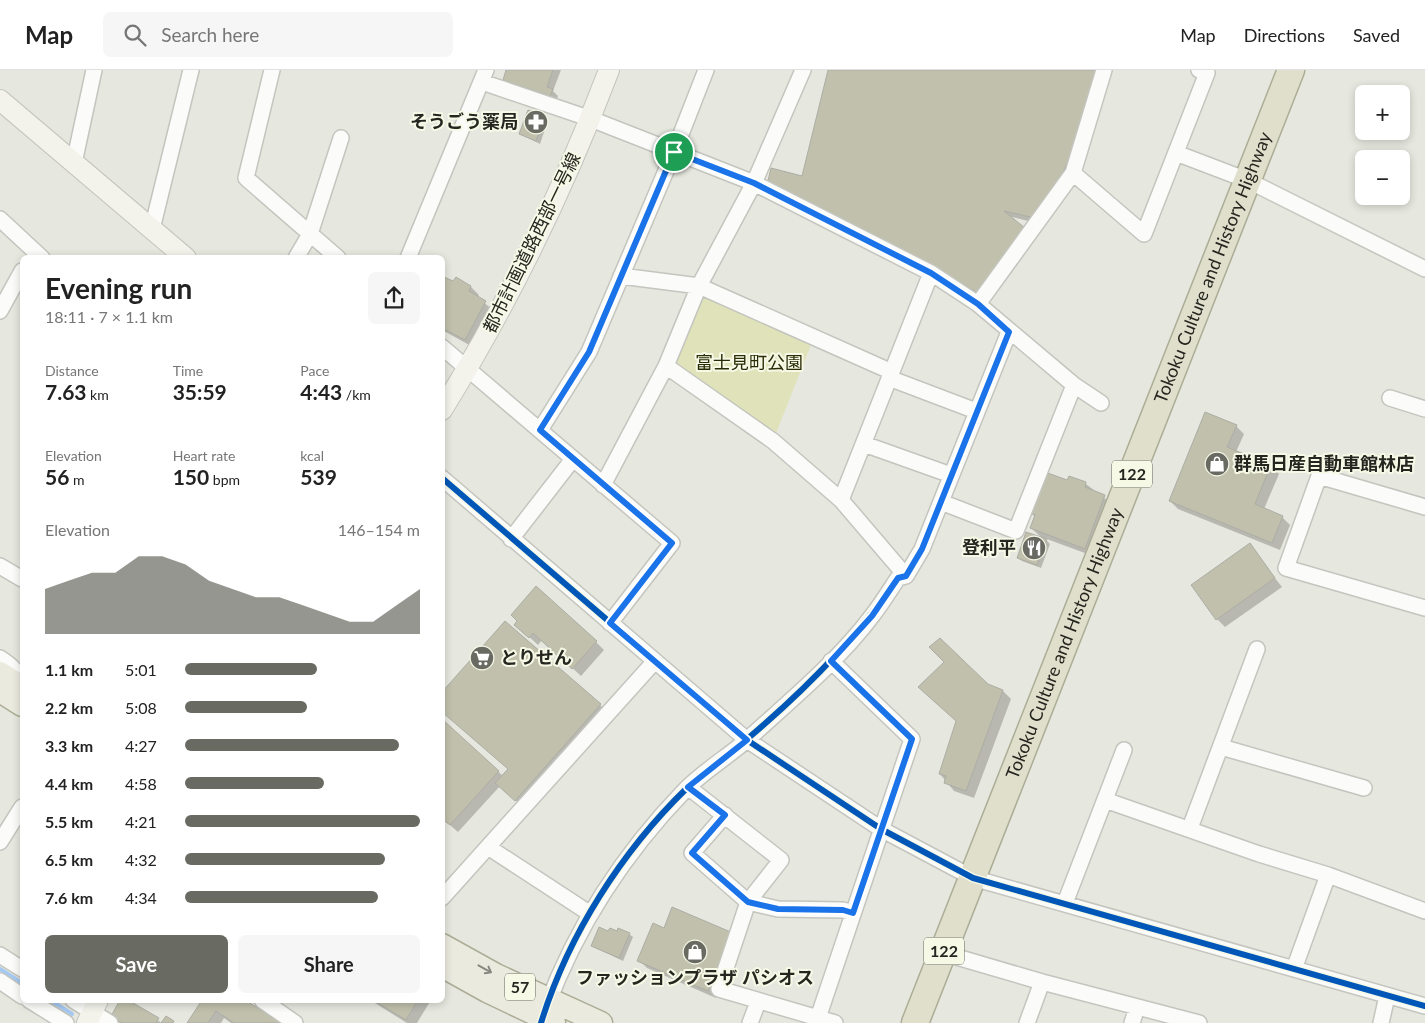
<!DOCTYPE html>
<html lang="en">
<head>
<meta charset="utf-8">
<style>
	body { margin:0; font-family:Lato,"Noto Sans JP",sans-serif; background:#f6f6f6; color:#222; height:100vh; display:flex; flex-direction:column; font-size:19px; white-space:nowrap }
	* { box-sizing:border-box; margin:0 }
	p { font-size:16px; color:#767676 }
	.icon { flex:none; width:28px; height:28px; fill:none; stroke:currentColor; stroke-width:2; stroke-linecap:round; stroke-linejoin:round }
	.map { position:relative; flex:1; overflow:hidden }
	.panel { position:absolute; left:20px; top:185px; width:425px; height:748px; display:flex; flex-direction:column; background:#fff; border-radius:8px; box-shadow:0 2px 8px #0003 }
	.panel>* { flex:none }
	.controls { position:absolute; left:1355px; top:15px; display:grid; gap:10px }
	.controls a { display:grid; place-items:center; width:55px; height:55px; border-radius:8px; background:#fff; box-shadow:0 2px 8px #0003; font-size:25px }
	.pin { position:absolute; display:grid; place-items:center; width:42px; height:42px; color:#fff; margin:-21px; border:2px solid #fff; border-radius:50%; box-shadow:0 1px 5px #0007 }
	.round { display:grid; place-items:center; flex:none; width:52px; height:52px; border-radius:8px; background:#f6f6f6 }
	.summary { display:flex; align-items:center; justify-content:space-between; height:85px; padding:0 25px }
	h1 { font-size:28px; font-weight:700; line-height:38px }
	.stats { display:grid; grid-template-columns:repeat(3,1fr); gap:8px; height:85px; padding:5px 25px }
	.stats div { display:grid; align-content:center }
	.stats b { font-size:21px; font-weight:700 }
	.stats small { font-size:14px; font-weight:400 }
	.stats p { font-size:14px }
	.chart { height:140px; padding:10px 25px }
	.chart p { display:flex; justify-content:space-between }
	.chart svg { width:100%; height:90px; margin-top:5px; fill:#696a62; opacity:.7 }
	.primary-button { display:flex; gap:10px; margin-top:auto; padding:10px 25px }
	.primary-button a { flex:1; height:58px; border-radius:8px; background:#696a62; color:#fff; font-size:20px; font-weight:700; line-height:58px; text-align:center }
	.primary-button a+a { background:#f6f6f6; color:#222 }
	ul { padding:0 25px; list-style:none; font-size:16px }
	li { display:grid; grid-template-columns:80px 60px 1fr; align-items:center; height:38px }
	li i { height:12px; border-radius:6px; background:#696a62 }
	header { display:flex; align-items:center; gap:30px; box-sizing:border-box; height:70px; padding:0 25px; background:#fff; border-bottom:1px solid #e0e0e0 }
	header strong { font-size:24px }
	nav { display:flex; gap:28px; margin-inline-start:auto; font-size:18px }
	.search { width:350px; height:45px; background:#f6f6f6; display:flex; align-items:center; gap:12px; box-sizing:border-box; padding:0 18px; border-radius:8px; color:#767676; font-size:19px }
	.map>svg:first-child { display:block }
	.green { fill:#e0e3b9 }
	.shadow { fill:#0003 }
	.lines { fill:none; stroke-linecap:round; stroke-linejoin:round }
	.stream { stroke:#a6c9f4; stroke-width:4 }
	.building { fill:#c0c0ac; stroke:#acada5 }
	.street-casing { stroke:#c4c5be; stroke-width:18 }
	.secondary-casing { stroke:#c4c5be; stroke-width:22 }
	.primary-casing { stroke:#acad96; stroke-width:25 }
	.highway-casing { stroke:#acad96; stroke-width:29 }
	.street { stroke:#fbfbfa; stroke-width:15 }
	.secondary { stroke:#f3f3ec; stroke-width:20 }
	.primary { stroke:#eaeadf; stroke-width:22 }
	.highway { stroke:#dfdfcc; stroke-width:26 }
	.cycleway-casing { stroke:#f7f9e7; stroke-width:9 }
	.cycleway { stroke:#0057b8; stroke-width:6 }
	.oneway { stroke:#888880 }
	.route-casing { stroke:#fff; stroke-width:10 }
	.route { stroke:#1a73e8; stroke-width:6 }
	.labels { text-anchor:middle; stroke-width:4; stroke-linejoin:round; paint-order:stroke }
	.shield { fill:#f7f9e7; stroke:#65655c; stroke-width:1 }
	.shield-label { font-size:16px; font-weight:bold; fill:#262620 }
	.poi-label { font-size:18px; font-weight:bold; fill:#262620; stroke:#f7f9e7; text-anchor:end }
	.street-label { font-size:18px; fill:#262620; stroke:#f7f9e7 }
	.park-label { font-size:18px; fill:#2a2c06; stroke:#f7f9e7 }
</style>
</head>
<body>
<header>
<strong>Map</strong>
<div class="search"><svg class="icon" aria-label="search" viewBox="0 0 24 24"><circle cx="10" cy="10" r="6"/><path d="M15 15l6 6"/></svg>Search here</div>
<nav><a>Map</a><a>Directions</a><a>Saved</a></nav>
</header>
<div class="map">
<svg width="1425" height="953" viewBox="0 0 1425 953">
	<rect width="100%" height="100%" fill="#e6e7de"/>
	<path class="green" d="M699 216 814 267 773 371 666 296Z"/>
	<path class="shadow" d="M507 0H561L553 21 558 26 556 31 510 15 504 9Z
		M829 0H1090L1086 68 1041 154 1008 146 985 228 926 193 775 117 769 111 803 107Z
		M544 47 548 50 540 74 520 64Z
		M442 207 454 213 471 217 479 225 477 227 493 240 473 277 442 260Z
		M442 311 446 314 442 319Z
		M1236 356 1244 364 1236 382 1270 396 1279 404 1264 439 1282 447 1290 455 1280 480 1178 439 1170 431Z
		M1068 412 1086 414 1112 434 1093 486 1044 468 1050 474 1041 498 1022 491 1018 488 1042 468 1031 458 1035 447 1031 443Z
		M1249 475 1282 517 1225 557 1217 549Z
		M519 551 596 572 604 580 581 606 542 570 538 575 524 562Z
		M946 592 988 616 1003 621 1011 629 974 728 954 721 940 704 957 651Z
		M600 635 608 643 524 738 500 716 458 762 442 748V650L503 706Z
		M617 862 629 864 633 867 623 891 592 876 609 863Z
		M740 872 716 928 647 898 639 890Z
		M121 930H125L162 953H120L112 946Z
		M203 930H243L279 953H231L224 948 221 953H188Z
		M370 930H431L417 953H407Z"/>
	<g class="lines">
		<path class="stream" d="M0 899 22 913
			M50 930 72 944"/>
	</g>
	<path class="building" d="M506 0H553L547 17 553 19 550 26 503 10Z
		M828 0H1095L1097 1 1080 62 1062 105 1035 148 1004 141 1025 158 978 223 919 188 768 111 771 98 802 106Z
		M528 40 545 46 536 71 519 64Z
		M442 206 453 211 456 207 471 216 469 221 486 231 465 270 442 258Z
		M1205 342 1237 355 1227 377 1271 395 1255 434 1283 446 1272 473 1169 431Z
		M1045 402 1067 410 1069 406 1086 412 1085 417 1105 425 1085 479 1030 458 1035 445 1030 443Z
		M1026 462 1047 469 1037 495 1017 488Z
		M1250 473 1275 508 1216 550 1191 515Z
		M536 516 597 571 572 599 533 563 529 568 514 555 517 551 511 545Z
		M505 551 601 634 515 731 495 713 508 699 442 642V622Z
		M940 568 988 614 1003 620 966 721 944 713 946 706 939 704 956 651 918 617 944 592 929 577Z
		M442 649 499 701 450 755 442 749Z
		M672 837 733 863 708 921 637 891 653 853 664 858Z
		M599 857 608 861 610 858 617 861 618 858 630 863 619 888 591 876Z
		M120 930H128L159 948 156 953H122L111 946Z
		M202 930H245L281 953H234L216 941 208 953H187Z
		M373 930H418L406 950Z
		M166 946 174 951 173 953H161Z"/>
	<g class="lines">
		<g class="street-casing">
			<path id="street" d="M272 0 246 108 338 188
				M482 12 591 49 754 113 931 203 978 234 1074 315 1101 333
				M1176 83 1247 110 1425 199
				M74 93 94 0
				M1073 103 1144 164 1207 3 1199 0
				M0 149 42 188
				M152 159 191 0
				M296 188 310 164 341 68
				M408 188 486 0
				M621 206 699 216 892 302
				M978 234 1073 103 1104 0
				M0 241 22 201
				M442 277 672 473 610 553
				M666 296 773 371 841 430 906 506
				M889 308 976 341
				M1390 328 1425 339
				M540 360 589 282 674 82 706 0
				M864 374 951 405
				M442 408 747 670 881 759 973 808 1425 936
				M603 415 666 296 699 216 754 113 803 0
				M841 430 931 203
				M941 432 1016 461 1074 315
				M1425 437 1319 406 1286 498 1425 538
				M511 469 573 389
				M0 496 22 509
				M0 588C11 595 20 602 20 615
				M1221 677 1364 718
				M688 717 781 790 748 832 719 919 835 953
				M1105 730 1259 784 1328 805 1425 841
				M725 745 692 783 748 832 778 839 843 840 853 843
				M1190 758 1257 579
				M0 772 22 737
				M488 777 589 843
				M442 828 655 591
				M1065 833 1124 680
				M943 883 1042 912 1199 953
				M0 885 22 899
				M1294 899 1328 805
				M0 911 22 926
				M29 930 66 953
				M73 930 110 953
				M262 930 295 953
				M546 938C577 855 625 782 686 719 705 700 729 686 748 669 791 630 838 591 872 546 882 533 890 520 898 508L906 506 922 479 1009 262
				M818 948 912 669 831 591
				M750 953 758 932
				M1027 953 1042 912
				M1132 953 1137 937
				M1381 953 1387 926"/>
		</g>
		<g class="secondary-casing">
			<path id="secondary" d="M0 30 186 188
				M442 340C509 232 564 119 609 0
				M87 953 98 930"/>
		</g>
		<g class="primary-casing">
			<path id="primary" d="M0 603 22 617
				M0 621 22 635
				M442 875 496 905 601 953
				M442 896 487 921 554 953"/>
		</g>
		<g class="highway-casing">
			<g id="highway">
				<path id="s1" d="M915 953 1291 0"/>
			</g>
		</g>
		<use href="#street" class="street"/>
		<use href="#secondary" class="secondary"/>
		<use href="#primary" class="primary"/>
		<use href="#highway" class="highway"/>
		<g class="cycleway-casing">
			<path id="cycleway" d="M442 408 747 670 881 759 973 808 1425 936
				M541 953C568 865 622 781 687 718 705 700 727 687 746 670 803 622 856 569 898 508L906 506 922 479 1009 262"/>
		</g>
		<use href="#cycleway" class="cycleway"/>
	</g>
	<defs><path id="oneway-shaft" d="M-6 0H5M1.5-3L5.5 0L1.5 3" fill="none" stroke-width="1.6" stroke-linecap="round" stroke-linejoin="round" transform="scale(1.25)"/></defs>
	<use class="oneway" href="#oneway-shaft" transform="translate(485 899) rotate(29)"/>
	<g class="lines">
		<g class="route-casing">
			<path id="route" d="M674 82 754 113 931 203 978 234 1009 262 922 479 906 506 898 508 872 546 831 591 912 669 853 843 843 840 778 839 748 832 692 783 725 745 688 717 747 670 610 553 672 473 540 360 589 282Z"/>
		</g>
		<use href="#route" class="route"/>
	</g>
	<defs>
		<g id="pharmacy-disc" transform="scale(1.25)"><circle r="9.5" fill="#696a62" stroke="#f7f9e7"/><path d="M-2-6h4v4h4v4h-4v4h-4v-4h-4v-4h4Z" fill="#fff"/></g>
		<g id="shop-disc" transform="scale(1.25)"><circle r="9.5" fill="#696a62" stroke="#f7f9e7"/><path d="M-5-2.5h2.3a2.7 3.5 0 0 1 5.4 0H5L5.5 6h-11ZM-1.5-2.5h3a1.5 2.3 0 0 0-3 0Z" fill="#fff"/></g>
		<g id="restaurant-disc" transform="scale(1.25)"><circle r="9.5" fill="#696a62" stroke="#f7f9e7"/><path d="M-5-6h1v4h1v-4h1v4h1v-4h1v5L-1.5 .5V6h-2V.5L-5-1ZM5-6V6H3V1.5H1.5Q1.5-4 5-6Z" fill="#fff"/></g>
		<g id="supermarket-disc" transform="scale(1.25)"><circle r="9.5" fill="#696a62" stroke="#f7f9e7"/><path d="M-6-5.5h2.5l.6 2H6L4.5 2H-2.5L-4.4-4H-6ZM-1.5 3.2a1.3 1.3 0 1 0 .1 0ZM3 3.2a1.3 1.3 0 1 0 .1 0Z" fill="#fff"/></g>
	</defs>
	<g fill-rule="evenodd">
		<use href="#pharmacy-disc" x="536" y="52"/>
		<use href="#shop-disc" x="1217" y="394"/>
		<use href="#restaurant-disc" x="1034" y="478"/>
		<use href="#supermarket-disc" x="482" y="588"/>
		<use href="#shop-disc" x="695" y="882"/>
	</g>
	<g class="labels">
		<g class="shield">
			<rect x="1112" y="390.5" width="40" height="27" rx="4"/>
			<rect x="924" y="867.5" width="40" height="27" rx="4"/>
			<rect x="505" y="903.5" width="30" height="27" rx="4"/>
		</g>
		<g class="shield-label">
			<text x="1132" y="410">122</text>
			<text x="944" y="887">122</text>
			<text x="520" y="923">57</text>
		</g>
		<g class="poi-label">
			<text x="518" y="58">そうごう薬局</text>
			<text x="1234" y="400" text-anchor="start">群馬日産自動車館林店</text>
			<text x="1016" y="484">登利平</text>
			<text x="500" y="594" text-anchor="start">とりせん</text>
			<text x="695" y="914" text-anchor="middle">ファッションプラザ パシオス</text>
		</g>
		<g class="street-label">
			<text transform="translate(532 173) rotate(-64)" y="6">都市計画道路西部一号線</text>
			<text dy="6" stroke="none"><textPath href="#s1" startOffset="812">Tokoku Culture and History Highway</textPath></text>
			<text dy="6" stroke="none"><textPath href="#s1" startOffset="408">Tokoku Culture and History Highway</textPath></text>
		</g>
		<g class="park-label">
			<text x="749" y="299">富士見町公園</text>
		</g>
	</g>
</svg>
<div class="controls">
<a>+</a>
<a>−</a>
</div>
<div class="pin" style="left:674px;top:82px;background:#1e9e55"><svg class="icon" aria-label="arrive" viewBox="0 0 24 24"><path d="M6 21V4h12l-3 4 3 4H6"/></svg></div>
<section class="panel">
<div class="summary"><div><h1>Evening run</h1><p>18:11 · 7 × 1.1 km</p></div><a class="round"><svg class="icon" aria-label="share" viewBox="0 0 24 24"><path d="M12 15V3M7 8l5-5 5 5M5 13v7h14v-7"/></svg></a></div>
<div class="stats">
<div><p>Distance</p><b>7.63<small> km</small></b></div>
<div><p>Time</p><b>35:59</b></div>
<div><p>Pace</p><b>4:43<small> /km</small></b></div>
</div>
<div class="stats">
<div><p>Elevation</p><b>56<small> m</small></b></div>
<div><p>Heart rate</p><b>150<small> bpm</small></b></div>
<div><p>kcal</p><b>539</b></div>
</div>
<div class="chart"><p><span>Elevation</span>146–154 m</p>
<svg viewBox="0 0 160 44" preserveAspectRatio="none"><path d="M0 44V22L10 18L20 14L30 14L40 6L50 6L60 10L70 18L80 22L90 26L100 26L110 30L120 34L130 38L140 38L150 30L160 22V44z"/></svg>
</div>
<ul>
<li><b>1.1 km</b>5:01<i style="width:56%"></i></li>
<li><b>2.2 km</b>5:08<i style="width:52%"></i></li>
<li><b>3.3 km</b>4:27<i style="width:91%"></i></li>
<li><b>4.4 km</b>4:58<i style="width:59%"></i></li>
<li><b>5.5 km</b>4:21<i style="width:100%"></i></li>
<li><b>6.5 km</b>4:32<i style="width:85%"></i></li>
<li><b>7.6 km</b>4:34<i style="width:82%"></i></li>
</ul>
<div class="primary-button"><a>Save</a><a>Share</a></div>
</section>
</div>
</body>
</html>
